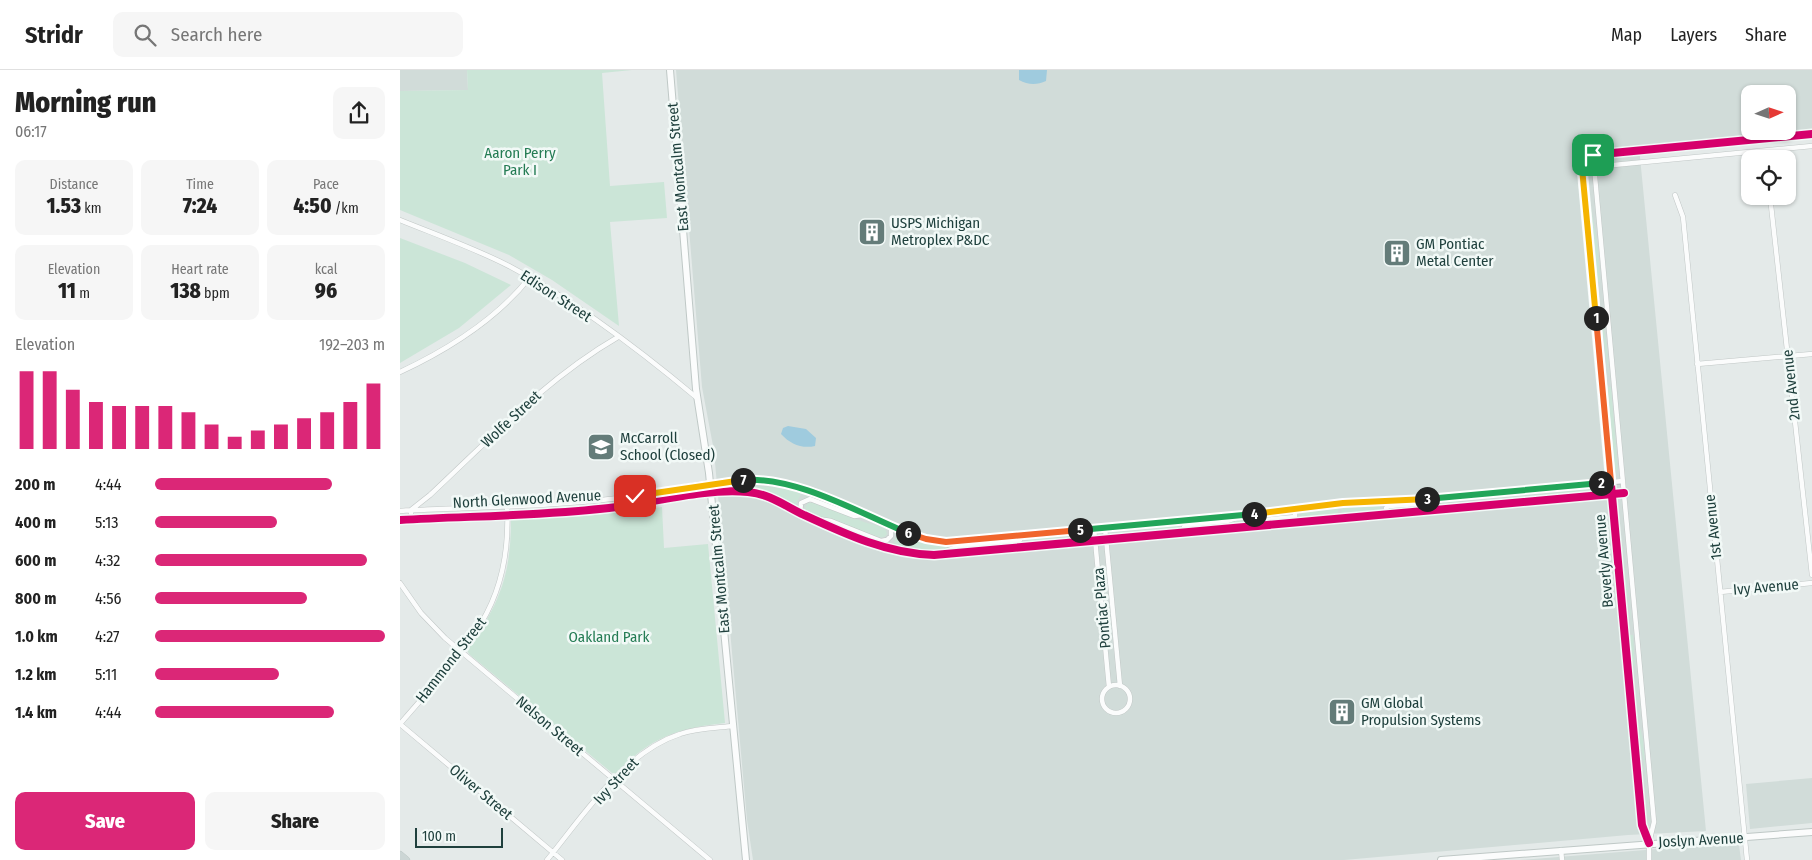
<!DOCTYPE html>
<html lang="en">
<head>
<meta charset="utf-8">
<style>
	body { margin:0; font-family:"Fira Sans Condensed",sans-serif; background:#f6f6f6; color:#222; height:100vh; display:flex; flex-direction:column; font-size:19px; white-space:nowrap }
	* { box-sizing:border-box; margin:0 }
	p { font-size:16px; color:#767676 }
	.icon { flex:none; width:28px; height:28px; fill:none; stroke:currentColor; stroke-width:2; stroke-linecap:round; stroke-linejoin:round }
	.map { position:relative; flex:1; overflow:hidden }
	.drawer { display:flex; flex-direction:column; background:#fff; width:400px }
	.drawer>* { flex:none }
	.needle { width:32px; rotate:87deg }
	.buttons { position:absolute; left:1341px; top:15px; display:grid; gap:10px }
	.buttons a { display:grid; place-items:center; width:55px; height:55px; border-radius:10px; background:#fff; box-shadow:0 1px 4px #0004; font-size:25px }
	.scale { position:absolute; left:15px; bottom:12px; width:88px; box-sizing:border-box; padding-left:5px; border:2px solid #1f403d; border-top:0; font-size:14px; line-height:18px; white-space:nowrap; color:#1f403d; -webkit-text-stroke:4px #f2f9f7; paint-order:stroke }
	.pin { position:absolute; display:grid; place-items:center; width:42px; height:42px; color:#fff; margin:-21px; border-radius:10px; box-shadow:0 2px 8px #0006 }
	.km { position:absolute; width:25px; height:25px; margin:-12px; border-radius:50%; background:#222; color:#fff; font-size:14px; line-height:25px; text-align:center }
	.round { display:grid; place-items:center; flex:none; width:52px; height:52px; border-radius:10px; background:#f6f6f6 }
	.headline { display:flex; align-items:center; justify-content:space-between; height:85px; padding:0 15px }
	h1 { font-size:28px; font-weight:800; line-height:38px }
	.figures { display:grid; grid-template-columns:repeat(3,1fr); gap:8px; height:85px; padding:5px 15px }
	.figures div { display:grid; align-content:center; border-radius:10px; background:#f6f6f6; text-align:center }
	.figures b { font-size:21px; font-weight:800 }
	.figures small { font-size:14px; font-weight:400 }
	.figures p { font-size:14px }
	.chart { height:140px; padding:10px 15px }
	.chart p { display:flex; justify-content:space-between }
	.chart svg { width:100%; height:90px; margin-top:5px; stroke:#db2777; stroke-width:6 }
	.button { display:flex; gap:10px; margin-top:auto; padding:10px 15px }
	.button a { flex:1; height:58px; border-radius:10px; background:#db2777; color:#fff; font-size:20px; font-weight:800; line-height:58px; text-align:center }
	.button a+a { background:#f6f6f6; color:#222 }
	ul { padding:0 15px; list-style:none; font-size:16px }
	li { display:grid; grid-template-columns:80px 60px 1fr; align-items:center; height:38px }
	li i { height:12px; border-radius:6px; background:#db2777 }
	header { display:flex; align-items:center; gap:30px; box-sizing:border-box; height:70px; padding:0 25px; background:#fff; border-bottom:1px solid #e0e0e0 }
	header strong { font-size:24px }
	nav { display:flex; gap:28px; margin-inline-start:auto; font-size:18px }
	.search { width:350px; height:45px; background:#f6f6f6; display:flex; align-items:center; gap:12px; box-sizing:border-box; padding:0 18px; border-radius:10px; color:#767676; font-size:19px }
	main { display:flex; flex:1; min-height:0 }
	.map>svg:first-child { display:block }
	.built { fill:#d1dcd9; fill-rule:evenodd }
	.green { fill:#cbe5d7 }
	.water { fill:#9fcbde }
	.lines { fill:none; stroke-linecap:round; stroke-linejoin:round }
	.street-casing { stroke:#c1c7c6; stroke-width:5.5 }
	.secondary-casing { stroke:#bfc8c6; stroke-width:8 }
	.primary-casing { stroke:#bcc7c5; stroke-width:8 }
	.street { stroke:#fbfcfc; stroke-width:4.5 }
	.secondary { stroke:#fbfcfc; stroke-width:6 }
	.primary { stroke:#ccd6d5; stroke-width:7 }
	.cycleway-casing { stroke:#f2f9f7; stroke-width:11 }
	.cycleway { stroke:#d6006c; stroke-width:8 }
	.split-1-casing { stroke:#fff; stroke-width:10 }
	.split-2-casing { stroke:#fff; stroke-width:10 }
	.split-3-casing { stroke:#fff; stroke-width:10 }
	.split-4-casing { stroke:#fff; stroke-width:10 }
	.split-5-casing { stroke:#fff; stroke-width:10 }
	.split-6-casing { stroke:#fff; stroke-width:10 }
	.split-7-casing { stroke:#fff; stroke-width:10 }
	.split-8-casing { stroke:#fff; stroke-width:10 }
	.split-1 { stroke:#f5b400; stroke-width:6 }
	.split-2 { stroke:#f0652b; stroke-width:6 }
	.split-3 { stroke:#22a559; stroke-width:6 }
	.split-4 { stroke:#f5b400; stroke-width:6 }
	.split-5 { stroke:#22a559; stroke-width:6 }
	.split-6 { stroke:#f0652b; stroke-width:6 }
	.split-7 { stroke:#22a559; stroke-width:6 }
	.split-8 { stroke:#f5b400; stroke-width:6 }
	.labels { text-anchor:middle; stroke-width:5; stroke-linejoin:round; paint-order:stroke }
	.park-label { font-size:15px; fill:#247c54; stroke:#f2f9f7 }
	.street-label { font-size:15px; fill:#1f403d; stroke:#f2f9f7 }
	.poi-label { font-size:15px; fill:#1f403d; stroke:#f2f9f7; text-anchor:start }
</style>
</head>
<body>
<header>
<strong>Stridr</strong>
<div class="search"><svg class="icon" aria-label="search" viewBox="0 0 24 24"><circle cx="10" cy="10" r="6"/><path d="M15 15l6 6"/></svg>Search here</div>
<nav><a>Map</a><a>Layers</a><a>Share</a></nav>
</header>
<main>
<section class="drawer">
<div class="headline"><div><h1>Morning run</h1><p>06:17</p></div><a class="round"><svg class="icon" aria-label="share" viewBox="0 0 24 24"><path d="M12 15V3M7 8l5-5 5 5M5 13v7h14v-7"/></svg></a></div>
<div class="figures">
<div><p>Distance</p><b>1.53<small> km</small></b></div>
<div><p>Time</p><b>7:24</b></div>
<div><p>Pace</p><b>4:50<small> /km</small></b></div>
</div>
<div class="figures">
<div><p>Elevation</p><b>11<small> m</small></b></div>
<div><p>Heart rate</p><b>138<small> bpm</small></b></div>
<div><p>kcal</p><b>96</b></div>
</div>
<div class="chart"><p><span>Elevation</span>192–203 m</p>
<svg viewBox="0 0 160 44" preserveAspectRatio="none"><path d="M5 44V6M15 44V6M25 44V15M35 44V21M45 44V23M55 44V23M65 44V23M75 44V26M85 44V32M95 44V38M105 44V35M115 44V32M125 44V29M135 44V26M145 44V21M155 44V12"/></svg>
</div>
<ul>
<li><b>200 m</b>4:44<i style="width:77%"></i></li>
<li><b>400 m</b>5:13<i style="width:53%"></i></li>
<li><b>600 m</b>4:32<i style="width:92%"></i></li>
<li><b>800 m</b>4:56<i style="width:66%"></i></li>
<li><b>1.0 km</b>4:27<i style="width:100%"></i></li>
<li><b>1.2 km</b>5:11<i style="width:54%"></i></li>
<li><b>1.4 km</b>4:44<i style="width:78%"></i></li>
</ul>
<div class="button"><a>Save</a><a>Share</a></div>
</section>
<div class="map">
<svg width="1412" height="790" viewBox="0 0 1412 790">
	<rect width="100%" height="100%" fill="#e4eae9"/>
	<path class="built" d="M0 0H67L68 20 0 21Z
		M276 0H1412V60L1239 77 1306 761 1228 765 944 790H353L347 750 314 381 302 317ZM1350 24H1388V61H1350Z
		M1412 708V753L1350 759 1346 714Z
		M1339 775 1341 790H1120L1270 778Z"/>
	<path class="green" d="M67 0H232L202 3 210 116 264 112 267 148 210 152 219 256 152 210 109 185 0 140V21L68 20Z
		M1187 114 1198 177 1200 212 1196 211Z
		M0 168 65 193 111 215 59 258 0 293Z
		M1197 222 1207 276 1209 307Z
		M1206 316 1211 317 1218 399 1216 401 1214 399Z
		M346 415 390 419 401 424 395 436 361 421 327 418Z
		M1201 417 1204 419 1202 421 1101 429Z
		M1076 429 990 440V438L1033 435 1054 430Z
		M408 433H416L464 452 485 458 487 464 484 467C471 469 424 447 408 443L405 437Z
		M971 435H980V441L942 445 941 437Z
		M1217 435 1232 555 1223 501Z
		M262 437 264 478 308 474 325 653C277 658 250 668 216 703H212L69 584 67 580C99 535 111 506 111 450L187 446Z
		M938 437V445L904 448 901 446 902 442Z
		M890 444 892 446 829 455 787 458Z
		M776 455H778V459L718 464Z
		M497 463 523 472 542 475 617 470 525 481 493 476Z
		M683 464 627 472 628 468Z
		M1229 565H1233L1235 596H1232Z
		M1236 623 1238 648 1243 670 1250 753 1244 692 1238 664Z"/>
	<path class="water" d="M619 0H647L646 11C637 15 628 15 619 10Z
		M388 356 406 359 416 368 415 376C402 379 390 374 381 364L383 358Z"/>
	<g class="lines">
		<g class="street-casing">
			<path id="street" d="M1193 85 1254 752 1249 773V790
				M1182 98 1412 76
				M1275 125 1283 147 1347 790
				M1370 126 1412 505
				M0 150C37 165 74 178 109 196 174 230 242 282 297 328
				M1297 294 1412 284
				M0 302C47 280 97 249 130 207
				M0 441C73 437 146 437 219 428 268 422 319 406 368 410 427 416 488 470 546 471L847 445 943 433 1011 430 1223 411
				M400 443 401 433 410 429 454 446 463 445
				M986 444V438L989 436 1032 433 1045 429
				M11 449V440L30 425C90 369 147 308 218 267
				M418 449 431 451 481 471 487 470 491 466V456
				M0 450C69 446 140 446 209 438 254 433 302 418 348 422 370 424 385 436 404 445 445 464 488 484 534 485L1224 423
				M839 456 852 451 895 447V439
				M705 458 720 616
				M694 459 709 617
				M784 463V457L787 455 827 451 839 447
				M540 483 554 478 617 472 620 470 621 465
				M0 513 21 543 45 568 310 790
				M1320 522 1412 513
				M702 629a14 14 0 1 1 28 0a14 14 0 1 1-28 0Z
				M0 654C63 580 113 540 107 436
				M0 654 162 790
				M1249 773 1242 755 1181 86 1412 64
				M1161 780 1162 790
				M147 790C183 746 224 682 280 664 297 658 315 658 333 656"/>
		</g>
		<g class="secondary-casing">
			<path id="secondary" d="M270 0 296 319 309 403 346 790
				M1041 790 1412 762"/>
		</g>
		<g class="primary-casing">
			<path id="primary" d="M0 785 6 790"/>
		</g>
		<use href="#street" class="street"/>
		<use href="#secondary" class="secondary"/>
		<use href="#primary" class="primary"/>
		<g class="cycleway-casing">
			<path id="cycleway" d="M0 450C69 446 140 446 209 438 254 433 302 418 348 422 370 424 385 436 404 445 445 464 488 484 534 485L1224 423
				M1249 773 1242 755 1181 86 1412 64"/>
		</g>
		<use href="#cycleway" class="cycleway"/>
	</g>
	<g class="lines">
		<g class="split-1-casing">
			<path id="split-1" d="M1193 85 1194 97 1182 98 1196 248"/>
		</g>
		<g class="split-2-casing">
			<path id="split-2" d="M1196 248 1211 412 1201 413"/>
		</g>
		<g class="split-3-casing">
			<path id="split-3" d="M1027 429 1201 413"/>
		</g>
		<g class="split-4-casing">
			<path id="split-4" d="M854 444 943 433 1027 429"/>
		</g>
		<g class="split-5-casing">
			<path id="split-5" d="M680 460 854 444"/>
		</g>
		<g class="split-6-casing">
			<path id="split-6" d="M508 463 526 469 546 472 680 460"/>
		</g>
		<g class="split-7-casing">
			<path id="split-7" d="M343 410C396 406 459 443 508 463"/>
		</g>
		<g class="split-8-casing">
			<path id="split-8" d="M235 426 343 410"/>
		</g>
		<use href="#split-1" class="split-1"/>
		<use href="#split-2" class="split-2"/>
		<use href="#split-3" class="split-3"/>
		<use href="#split-4" class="split-4"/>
		<use href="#split-5" class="split-5"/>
		<use href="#split-6" class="split-6"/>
		<use href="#split-7" class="split-7"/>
		<use href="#split-8" class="split-8"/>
	</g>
	<defs>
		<g id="building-square" transform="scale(1.4375)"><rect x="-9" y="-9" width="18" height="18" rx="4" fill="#647c79" stroke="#f2f9f7"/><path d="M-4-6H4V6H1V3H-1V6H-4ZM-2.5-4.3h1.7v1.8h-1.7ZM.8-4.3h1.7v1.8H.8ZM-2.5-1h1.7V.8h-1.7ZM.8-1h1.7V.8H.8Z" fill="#fff"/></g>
		<g id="school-square" transform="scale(1.4375)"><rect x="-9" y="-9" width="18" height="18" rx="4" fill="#647c79" stroke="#f2f9f7"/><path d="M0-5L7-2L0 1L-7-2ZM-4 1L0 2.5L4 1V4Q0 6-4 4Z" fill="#fff"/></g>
	</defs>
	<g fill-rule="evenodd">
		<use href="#building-square" x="472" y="162"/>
		<use href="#building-square" x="997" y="183"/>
		<use href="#school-square" x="201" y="377"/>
		<use href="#building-square" x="942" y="642"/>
	</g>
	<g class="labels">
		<g class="park-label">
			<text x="120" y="88">Aaron Perry<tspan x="120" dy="17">Park I</tspan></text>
			<text x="209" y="572">Oakland Park</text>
		</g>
		<g class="street-label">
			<text transform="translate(278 97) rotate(-95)" y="5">East Montcalm Street</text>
			<text transform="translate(156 226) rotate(33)" y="5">Edison Street</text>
			<text transform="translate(1391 315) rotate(-96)" y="5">2nd Avenue</text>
			<text transform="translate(111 349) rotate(-43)" y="5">Wolfe Street</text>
			<text transform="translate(127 429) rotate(-3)" y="5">North Glenwood Avenue</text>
			<text transform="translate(1313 457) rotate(-96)" y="5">1st Avenue</text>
			<text transform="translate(1204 491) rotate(-95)" y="5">Beverly Avenue</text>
			<text transform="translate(319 499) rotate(-95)" y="5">East Montcalm Street</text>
			<text transform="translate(1366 517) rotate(-5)" y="5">Ivy Avenue</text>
			<text transform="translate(702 538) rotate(-95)" y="5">Pontiac Plaza</text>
			<text transform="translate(51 590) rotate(-52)" y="5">Hammond Street</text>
			<text transform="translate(150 656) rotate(40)" y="5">Nelson Street</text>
			<text transform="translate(216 711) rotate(-47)" y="5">Ivy Street</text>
			<text transform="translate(81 722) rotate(40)" y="5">Oliver Street</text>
			<text transform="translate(1301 770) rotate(-3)" y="5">Joslyn Avenue</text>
		</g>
		<g class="poi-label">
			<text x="491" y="158">USPS Michigan<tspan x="491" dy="17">Metroplex P&amp;DC</tspan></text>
			<text x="1016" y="179">GM Pontiac<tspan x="1016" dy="17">Metal Center</tspan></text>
			<text x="220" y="373">McCarroll<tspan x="220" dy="17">School (Closed)</tspan></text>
			<text x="961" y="638">GM Global<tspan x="961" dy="17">Propulsion Systems</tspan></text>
		</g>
	</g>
</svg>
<div class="buttons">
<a><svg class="needle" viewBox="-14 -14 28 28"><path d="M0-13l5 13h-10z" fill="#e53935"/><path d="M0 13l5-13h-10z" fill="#767676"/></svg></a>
<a><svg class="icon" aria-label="locate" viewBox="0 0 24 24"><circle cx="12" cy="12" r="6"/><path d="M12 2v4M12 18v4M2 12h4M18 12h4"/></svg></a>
</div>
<div class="scale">100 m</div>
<div class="pin" style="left:1193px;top:85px;background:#1e9e55"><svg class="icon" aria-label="arrive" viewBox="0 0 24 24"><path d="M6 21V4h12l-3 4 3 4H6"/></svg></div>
<div class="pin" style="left:235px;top:426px;background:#d93025"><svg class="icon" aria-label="check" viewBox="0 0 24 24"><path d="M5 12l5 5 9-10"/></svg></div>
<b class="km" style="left:1196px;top:248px">1</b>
<b class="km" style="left:1201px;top:413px">2</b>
<b class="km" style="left:1027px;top:429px">3</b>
<b class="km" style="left:854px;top:444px">4</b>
<b class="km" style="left:680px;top:460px">5</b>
<b class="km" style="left:508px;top:463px">6</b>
<b class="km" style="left:343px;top:410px">7</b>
</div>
</main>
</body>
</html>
